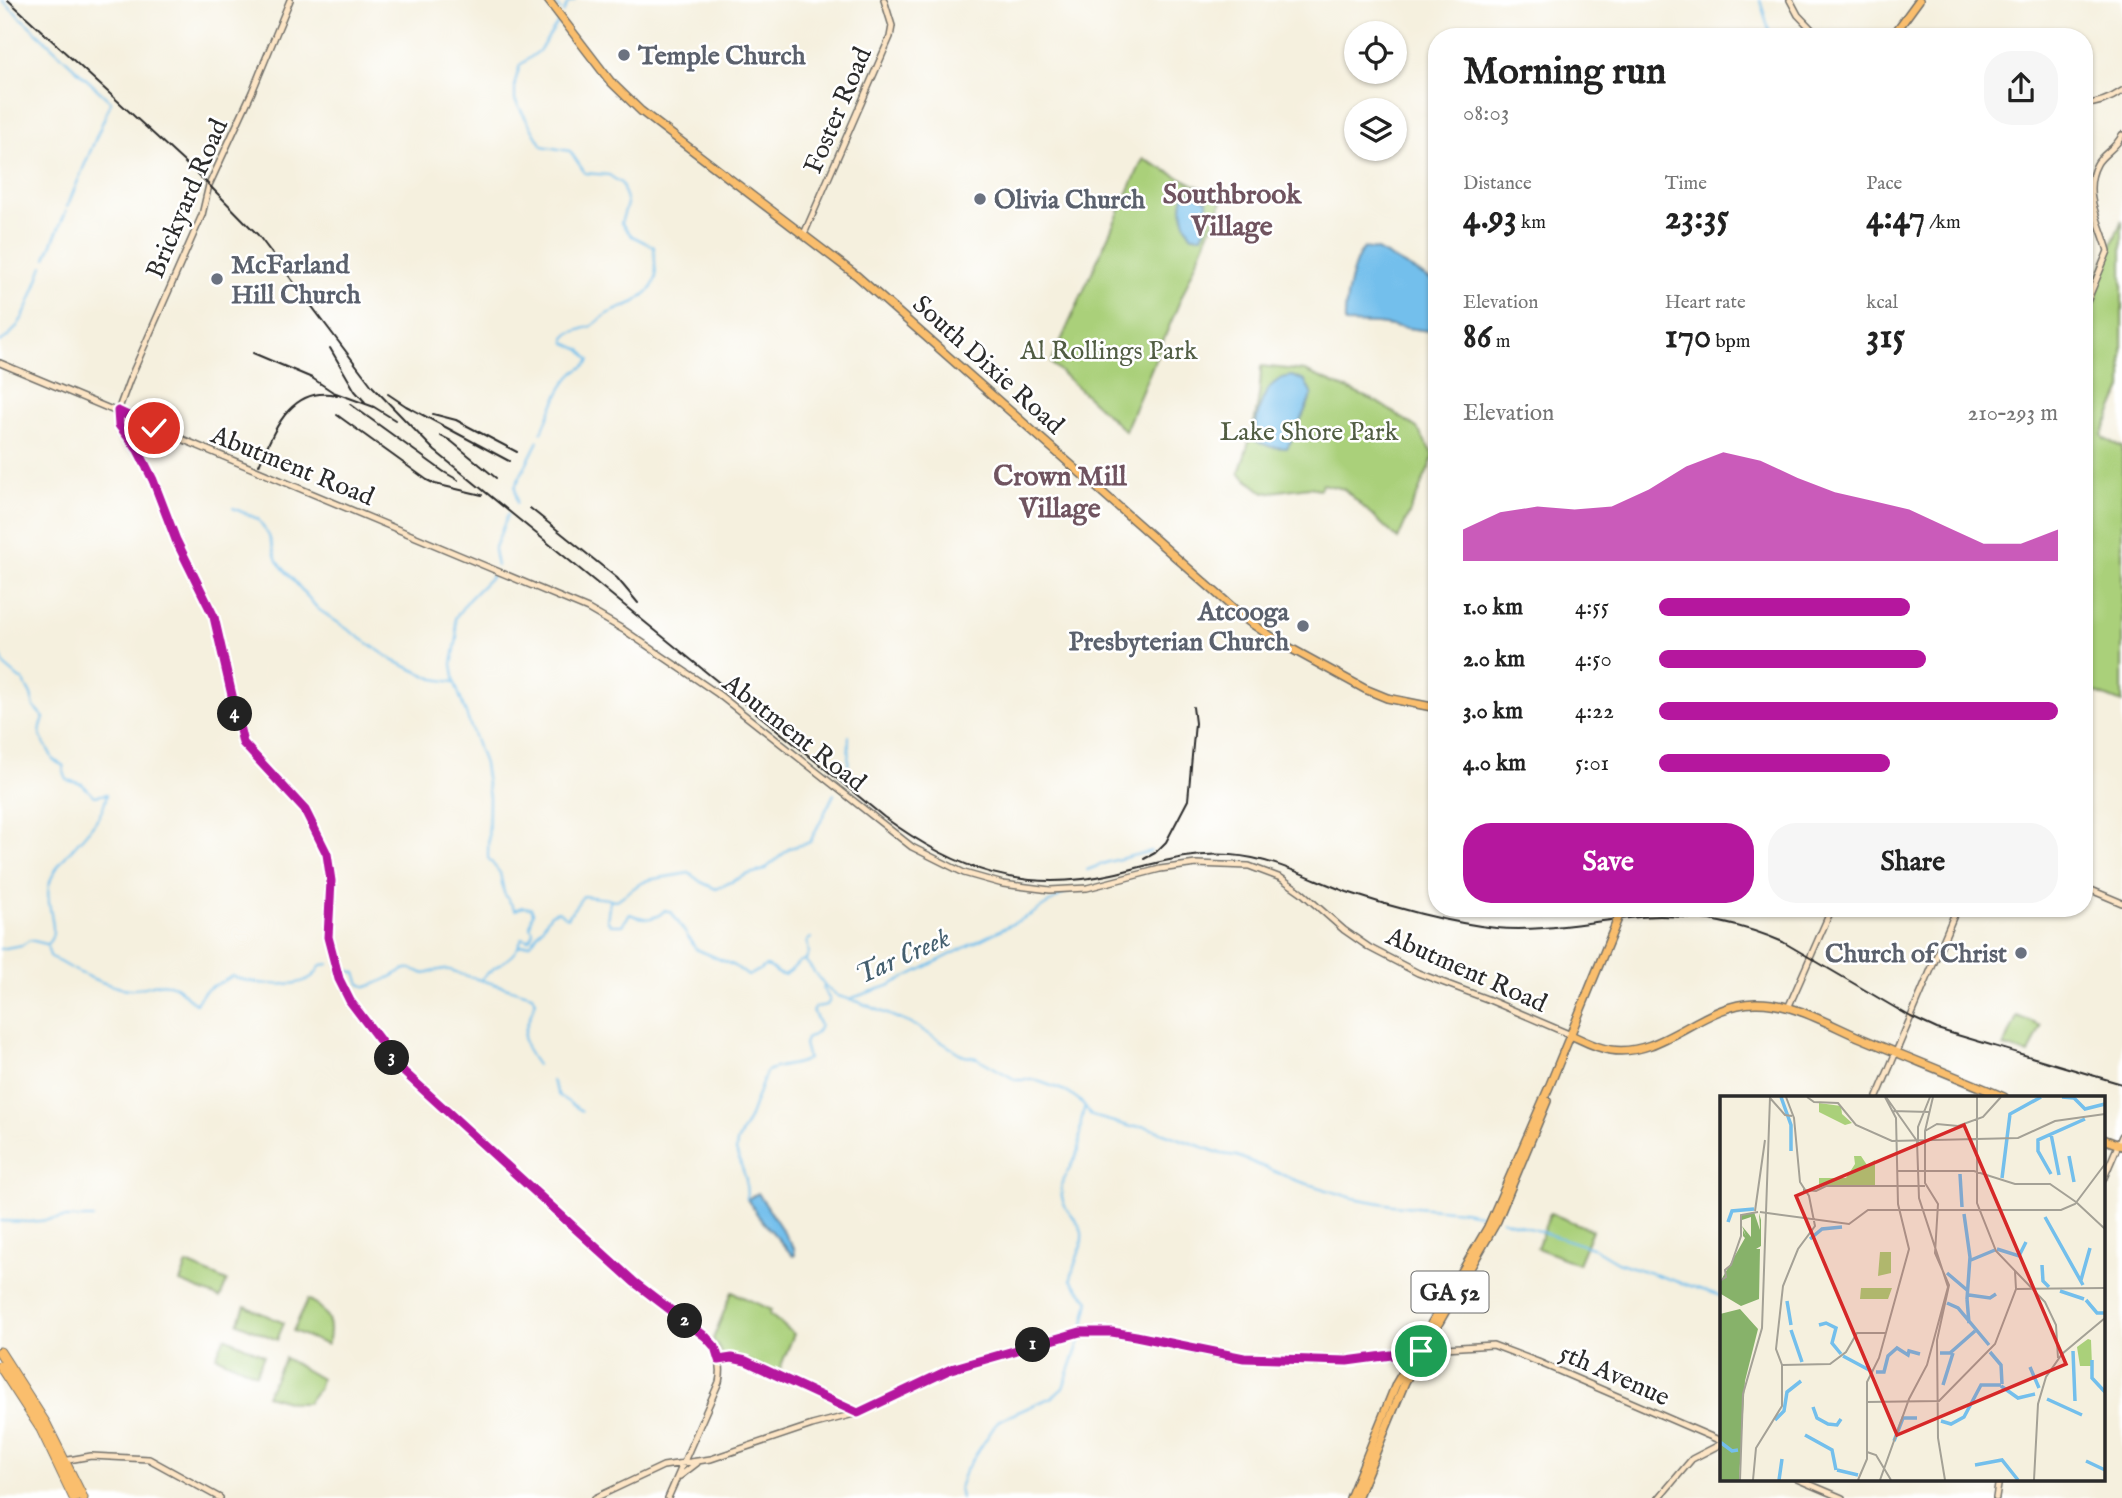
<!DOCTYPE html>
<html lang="en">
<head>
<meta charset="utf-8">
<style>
	body { margin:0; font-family:"IM FELL English",serif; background:#f6f6f6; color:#222; height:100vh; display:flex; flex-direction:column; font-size:26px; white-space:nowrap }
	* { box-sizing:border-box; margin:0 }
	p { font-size:23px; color:#767676 }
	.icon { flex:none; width:38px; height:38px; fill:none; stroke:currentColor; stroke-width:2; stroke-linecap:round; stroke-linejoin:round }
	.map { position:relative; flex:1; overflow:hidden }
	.drawer { position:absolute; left:1428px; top:28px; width:665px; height:889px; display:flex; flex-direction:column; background:#fff; border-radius:28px; box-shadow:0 2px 5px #0004 }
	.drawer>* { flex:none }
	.controls { position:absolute; left:1344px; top:21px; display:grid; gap:14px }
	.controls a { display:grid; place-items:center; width:63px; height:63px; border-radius:50%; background:#fff; box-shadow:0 2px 5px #0004; font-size:35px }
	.pin { position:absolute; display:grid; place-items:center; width:60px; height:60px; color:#fff; margin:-30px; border:4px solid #fff; border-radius:50%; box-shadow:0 2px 7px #0007 }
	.km { position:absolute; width:35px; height:35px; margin:-18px; border-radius:50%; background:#222; color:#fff; font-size:19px; line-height:35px; text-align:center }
	.round { display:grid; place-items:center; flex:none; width:74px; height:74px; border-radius:28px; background:#f6f6f6 }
	.summary { display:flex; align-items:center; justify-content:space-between; height:119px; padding:0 35px }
	h1 { font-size:38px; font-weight:800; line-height:52px }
	.figures { display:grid; grid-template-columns:repeat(3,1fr); gap:10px; height:119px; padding:7px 35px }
	.figures div { display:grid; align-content:center }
	.figures b { font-size:35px; font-weight:800 }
	.figures small { font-size:19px; font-weight:400 }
	.figures p { font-size:19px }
	.chart { height:196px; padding:14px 35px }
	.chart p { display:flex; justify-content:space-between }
	.chart svg { width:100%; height:126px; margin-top:7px; fill:#b5179e; opacity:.7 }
	.button { display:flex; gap:14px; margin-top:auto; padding:14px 35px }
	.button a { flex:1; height:80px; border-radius:28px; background:#b5179e; color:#fff; font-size:28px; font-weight:800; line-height:80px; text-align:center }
	.button a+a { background:#f6f6f6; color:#222 }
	ul { padding:0 35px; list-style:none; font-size:23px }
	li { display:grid; grid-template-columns:112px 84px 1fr; align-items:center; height:52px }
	li i { height:18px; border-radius:9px; background:#b5179e }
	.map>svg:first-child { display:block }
	.green { fill:#aad07a; stroke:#6a7e52; stroke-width:2 }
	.water { fill:#73bfec; stroke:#4f758c; stroke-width:2 }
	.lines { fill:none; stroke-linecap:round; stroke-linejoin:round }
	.stream { stroke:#73bfec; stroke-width:2 }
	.secondary-casing { stroke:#72706a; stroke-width:8 }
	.primary-casing { stroke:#72706a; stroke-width:10 }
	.highway-casing { stroke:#72706a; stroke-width:11 }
	.secondary { stroke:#fde5c5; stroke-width:5 }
	.primary { stroke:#fabe6d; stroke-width:7 }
	.highway { stroke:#fabe6d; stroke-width:9 }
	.rail { stroke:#2b2b2b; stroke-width:2 }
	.primary-bridge-casing { stroke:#72706a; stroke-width:10; stroke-linecap:butt }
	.primary-bridge { stroke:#fabe6d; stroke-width:7 }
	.route-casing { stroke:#fff; stroke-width:14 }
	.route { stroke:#b5179e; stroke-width:9 }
	.worship-dot { fill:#6b7280; stroke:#fff; stroke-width:2.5 }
	.labels { text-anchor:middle; stroke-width:5; stroke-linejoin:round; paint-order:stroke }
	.shield { fill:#fff; stroke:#6b6b6b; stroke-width:2 }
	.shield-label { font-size:24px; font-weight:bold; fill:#2b2b2b }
	.worship-label { font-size:26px; font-weight:bold; fill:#5b616d; stroke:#fff; text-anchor:start }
	.street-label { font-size:26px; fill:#2b2b2b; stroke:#fff }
	.park-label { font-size:26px; fill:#515d43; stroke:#fff }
	.neighbourhood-label { font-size:28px; font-weight:bold; fill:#705460; stroke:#fff }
	.water-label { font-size:28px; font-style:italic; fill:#445f6f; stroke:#fff }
	.inset-river { fill:none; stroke:#73bfec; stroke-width:3.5 }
	.inset-road { fill:none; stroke:#a4a196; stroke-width:2 }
	.view { fill:#d62828; fill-opacity:0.15; stroke:#d62828; stroke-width:3.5 }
	.inset-edge { fill:none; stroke:#2b2b2b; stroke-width:3.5 }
</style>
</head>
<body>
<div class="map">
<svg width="2122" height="1498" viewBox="0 0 2122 1498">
	<rect width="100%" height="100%" fill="#fff"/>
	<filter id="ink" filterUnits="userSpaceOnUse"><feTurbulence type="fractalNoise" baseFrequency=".0143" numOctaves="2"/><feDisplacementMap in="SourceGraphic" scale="14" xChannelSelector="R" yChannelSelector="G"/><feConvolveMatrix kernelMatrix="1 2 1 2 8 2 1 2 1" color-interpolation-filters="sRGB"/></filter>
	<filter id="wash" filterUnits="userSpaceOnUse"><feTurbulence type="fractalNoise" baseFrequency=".00686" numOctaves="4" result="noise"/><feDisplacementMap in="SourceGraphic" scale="28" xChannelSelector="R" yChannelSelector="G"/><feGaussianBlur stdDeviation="1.57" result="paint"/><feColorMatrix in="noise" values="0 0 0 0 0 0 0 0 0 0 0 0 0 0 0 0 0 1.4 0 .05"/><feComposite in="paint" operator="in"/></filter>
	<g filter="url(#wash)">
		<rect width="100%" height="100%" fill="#f5f0de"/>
		<path class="green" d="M1143 159 1223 199 1125 431 1051 363Z
			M2122 220V388L2102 435 2104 439 2122 447V703L2084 688V311Z
			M1261 366 1305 371 1377 402 1417 428 1434 456 1398 539 1344 489 1322 484 1320 489 1309 487 1264 493 1239 473C1251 438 1261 404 1261 366Z
			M2017 1016 2041 1026 2029 1054 2004 1047Z
			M1550 1213 1592 1230 1578 1264 1537 1248Z
			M187 1264 227 1281 220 1298 180 1282Z
			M732 1292 771 1310 769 1314 794 1334 778 1373 739 1357 723 1355 713 1339Z
			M308 1299C327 1309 335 1325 327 1345L293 1331Z
			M245 1306 284 1323 277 1340 238 1323Z
			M225 1337 264 1355 256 1374 216 1356Z
			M285 1358 321 1379 318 1389 307 1403H295L266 1395Z"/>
		<path class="water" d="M1187 191 1207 200V225L1202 236H1192C1183 225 1178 202 1187 191Z
			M1364 248 1377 250 1437 283V332L1377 324 1345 323C1344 305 1352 261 1364 248Z
			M1292 376 1305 381 1312 395 1291 441 1287 448 1271 447 1254 440C1256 416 1262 378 1292 376Z
			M758 1193 794 1248 795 1255 793 1256 759 1217 747 1199Z"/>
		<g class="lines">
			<path class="stream" d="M2 0 111 102 67 207
				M554 0 561 11
				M1760 0 1771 37
				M563 13 568 3 575 0
				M46 258 66 211
				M0 342C26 327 33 291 43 266
				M541 433C550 415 558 388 573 374 579 368 586 368 590 360L581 350 566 343 565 338 570 333 592 326 607 314 635 302 651 289 656 278 654 247 632 236 621 223 627 204 622 184 609 175 585 173 570 151 542 146 515 100V82L520 65 539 51 559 21
				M517 503 515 487 538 441
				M233 508 258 519 269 536 277 561 318 609 394 661 434 679 454 682
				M497 566 494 550 508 514
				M0 653 5 666 24 682 31 695 34 707 44 718C34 741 47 741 53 760L64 766V772L67 780 82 784 94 796 107 794C101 830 65 847 51 879 41 902 63 931 47 944
				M848 772 849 736
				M1087 870 1108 862 1151 851
				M610 901 607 920 611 925H622L630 914C644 920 655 921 665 910L672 913 696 949 735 966 748 976 766 966C774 967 776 975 784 975 793 972 795 962 804 960
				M47 946 50 956C67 968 110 989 132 989 148 989 159 979 175 986 183 990 188 1000 196 1004 207 982 214 989 232 976 250 984 293 989 310 978 315 976 318 970 321 965L329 964
				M519 946 531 944 551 914 558 911 567 918 583 896 617 900 638 885 648 880 689 873 701 882 716 889 746 875 764 870 790 848 810 842 834 794
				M0 949 22 945 30 940 46 944
				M806 959 809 952 807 941 811 938
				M805 960 824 985 838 996 859 1002 916 1026 964 1056 977 1058 1016 1080H1035L1068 1092 1079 1100 1092 1116 1132 1127 1144 1126 1222 1154 1237 1156 1295 1180 1353 1198 1392 1205 1463 1211 1490 1216
				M338 964 344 969 356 973 360 984 367 987C374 984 382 982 389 978 408 968 404 965 425 974 438 969 448 967 460 974L532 995 535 1001C526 1033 515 1036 537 1065
				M481 980C496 961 513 964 522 938L528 940 532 937 533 931 530 927 533 912 531 908 523 907 515 910 504 893 500 873 488 858 489 798 484 764 455 683 452 664 457 638 455 618 469 599 493 575
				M852 998 888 986 1032 914 1066 892
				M552 1081 559 1096 582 1111
				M747 1199 746 1179 736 1151 737 1142 749 1119 766 1072C780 1063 792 1068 808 1059L804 1044 806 1039 816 1033 820 1026 813 1010 816 1007 827 1005 830 1000 823 989 824 986
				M1501 1219 1595 1249 1617 1262 1721 1296
				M0 1221 30 1222 65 1218H93
				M1083 1329 1089 1301 1071 1280C1072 1265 1084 1248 1082 1233 1081 1221 1066 1214 1063 1201 1056 1176 1075 1169 1079 1146 1081 1133 1079 1124 1084 1109
				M961 1498 959 1488 965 1471 998 1421 1054 1396 1063 1388 1082 1335"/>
		</g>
	</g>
	<g filter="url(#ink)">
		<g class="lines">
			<g class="secondary-casing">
				<path id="secondary" d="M290 0 252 92 209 185 202 215 129 381 118 411 119 425 141 454 154 480 176 540 214 617 243 742 305 810 327 854 331 881 328 937 339 979 350 1001 404 1072 634 1282 706 1337C718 1350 723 1365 719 1382L668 1498
					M1790 0 1798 15 1819 37
					M2084 104C2099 104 2110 99 2122 91
					M804 234 890 37 892 26 884 0
					M2084 309 2108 251C2101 224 2081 193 2097 164 2103 153 2116 149 2122 135
					M0 363 588 609 624 630 718 694 912 847 964 873 1003 884 1050 890 1087 888 1160 869 1196 864 1249 866 1281 878 1301 892 1344 930 1370 948 1418 973 1487 999 1571 1035
					M2084 887 2122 903
					M1788 1008 1832 908
					M1877 1097 1957 908
					M2103 1180 2122 1136
					M719 1360 732 1358 746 1361 858 1413
					M63 1461 91 1456 149 1459 220 1498
					M680 1476 697 1463
					M1797 1479 1842 1498
					M595 1498 663 1466 711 1459 812 1425 858 1413 951 1369 1064 1335 1090 1332 1137 1336 1229 1357 1318 1361 1364 1359 1445 1348 1493 1345 1538 1362 1721 1441
					M1659 1498 1692 1459 1721 1444
					M1996 1498 1999 1479"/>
			</g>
			<g class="primary-casing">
				<path id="primary" d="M548 0 610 81 641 111 856 275 1248 621 1281 643 1365 689 1387 698 1437 708
					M1892 37 1919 0
					M1571 1035C1584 1041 1596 1048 1611 1050 1662 1058 1702 1004 1755 1003 1792 1002 1828 1024 1861 1038 1909 1058 1957 1077 2004 1097
					M2103 1139 2122 1146
					M1350 1498 1396 1384 1488 1227 1549 1087 1613 931
					M1357 1498 1405 1382 1497 1221 1547 1101"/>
			</g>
			<g class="highway-casing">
				<path id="highway" d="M0 1352 46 1424 83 1498
					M0 1366 41 1429 74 1498"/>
			</g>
			<use href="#secondary" class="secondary"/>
			<use href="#primary" class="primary"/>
			<use href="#highway" class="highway"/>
			<path class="rail" d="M8 0 209 185 258 235 372 386 435 451 884 817C956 870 1023 894 1112 874 1156 864 1183 852 1231 855 1273 858 1309 878 1347 892 1391 907 1450 923 1496 928 1551 933 1605 917 1660 916 1703 916 1744 925 1783 942L1911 1017 1937 1029 2122 1084
				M330 348 355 391 365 402
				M253 353 312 378 333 392 374 407 395 420
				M388 394 406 406 509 461
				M350 404 444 472 458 480
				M433 414 456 420 517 452
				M337 415 427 480 435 484 482 495
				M441 436 451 441 496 478
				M259 465C274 431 290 385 337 395
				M530 508 617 578 638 603
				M1144 859 1155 853 1166 842 1188 800 1195 723 1193 707"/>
			<g class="primary-bridge-casing">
				<path id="primary-bridge" d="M1613 931 1622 908"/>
			</g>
			<use href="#primary-bridge" class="primary-bridge"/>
		</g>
	</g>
	<g class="lines" filter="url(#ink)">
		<g class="route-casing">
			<path id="route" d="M154 428 118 411 119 425 138 450 153 480 176 540 214 617 243 743 305 810 327 854 331 881 328 937 339 979 350 1001 404 1072 634 1282 706 1337 715 1347 719 1360 732 1358 746 1361 858 1413 951 1369 1080 1332H1112L1136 1336 1244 1358 1347 1361 1421 1351"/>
		</g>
		<use href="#route" class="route"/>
	</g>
	<g class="worship-dot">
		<circle cx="624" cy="55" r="7"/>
		<circle cx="980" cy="199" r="7"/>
		<circle cx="217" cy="279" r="7"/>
		<circle cx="1303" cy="626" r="7"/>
		<circle cx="2021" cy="953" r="7"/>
	</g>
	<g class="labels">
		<rect class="shield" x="1411.5" y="1271.5" width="77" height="41" rx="5"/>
		<g class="shield-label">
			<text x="1450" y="1300">GA 52</text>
		</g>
		<g class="worship-label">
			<text x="638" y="64">Temple Church</text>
			<text x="994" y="208">Olivia Church</text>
			<text x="231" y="273">McFarland<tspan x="231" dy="30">Hill Church</tspan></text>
			<text x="1289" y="620" text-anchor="end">Atcooga<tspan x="1289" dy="30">Presbyterian Church</tspan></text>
			<text x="2007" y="962" text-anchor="end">Church of Christ</text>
		</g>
		<g class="street-label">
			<text transform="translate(837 110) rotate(-67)" y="9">Foster Road</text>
			<text transform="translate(186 198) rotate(-67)" y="9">Brickyard Road</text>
			<text transform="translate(989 364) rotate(42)" y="9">South Dixie Road</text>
			<text transform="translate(293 465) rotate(22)" y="9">Abutment Road</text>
			<text transform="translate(795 732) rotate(38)" y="9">Abutment Road</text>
			<text transform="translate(1467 969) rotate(24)" y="9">Abutment Road</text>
			<text transform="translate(1615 1374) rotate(24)" y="9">5th Avenue</text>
		</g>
		<g class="park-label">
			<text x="1109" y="359">Al Rollings Park</text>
			<text x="1309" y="440">Lake Shore Park</text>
		</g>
		<g class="neighbourhood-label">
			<text x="1232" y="203">Southbrook<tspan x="1232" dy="32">Village</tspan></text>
			<text x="1060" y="485">Crown Mill<tspan x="1060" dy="32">Village</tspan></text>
		</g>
		<g class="water-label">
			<text transform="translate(902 955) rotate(-24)" y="10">Tar Creek</text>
		</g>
	</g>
	<g transform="translate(1720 1096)">
		<rect width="385" height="385" fill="#f5f0de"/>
		<path d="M99 7 121 10 122 18 132 27 125 29 99 16ZM134 60H141L147 69 155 64V90L99 89V82H126L135 68ZM160 156H171V177L158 180ZM141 192H172L168 203H140ZM368 243 371 244 372 270H360L357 251Z" fill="#aad07a"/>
		<path d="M34 116 40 134 39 117 41 124V150L36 153H40L39 203 21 210 1 198 0 186 25 142 23 140V134L26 140 22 130 31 141V121L22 124V119ZM20 213 38 233 25 285 19 384H0V218Z" fill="#87b26a"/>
		<path class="inset-river" d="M61 1 71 29V55M342 1 354 2 365 13 385 8M331 38 339 79M349 60 354 86M240 78 242 111M331 78 318 55V44L365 23M282 82 290 18 321 1M244 118 250 161 247 203M325 121 363 189M8 126 12 115 34 113M90 143 102 133 122 131M277 153 299 160 306 146M251 164 275 154M322 169 323 185 329 191M227 177 247 194M361 184 370 152M340 195 364 203M249 199 270 202 276 198M247 203 249 227M366 204 377 217H385M67 205 71 229M227 207 238 212 269 249M99 229 106 227 116 232 112 247 121 258M71 234 82 266M353 255 355 305M270 256 281 269 282 288M220 257H230L255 235M123 260 151 275M372 264V282L385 296M310 271 319 292M156 276H164L168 260 177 252 188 259 189 255 200 258M223 289 233 257M281 290 298 302 315 298M327 303 362 319M93 311 97 322 108 328 117 329 121 323M55 324 64 315 67 296 81 285M221 325 231 328 244 321 261 289H281M85 339 112 354 116 374M174 345 183 322H197M0 346 12 355 18 354M366 365 385 374M255 369 282 364 298 384M117 374 138 379M59 384 62 363"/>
		<path class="inset-road" d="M87 1 94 6 118 7 136 29 172 45 298 42 335 25 385 18M213 1 205 35V87L218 108 215 157 229 189 217 244 218 342 225 384M257 1V107L276 155 325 206 336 229 338 262M50 2 65 19 72 20M172 15 209 16M205 35 217 28 238 30 263 21 281 1M198 47V31L210 1M177 75H254L295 88H330L356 106M83 94 96 95 106 90H205M356 106 385 133M35 115 45 44M40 116 129 128 148 114H341L355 108 385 68M0 185 6 181 5 174 11 169 21 140V119L38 116M296 193 385 192M62 269 110 268 126 256 137 237H165M147 306 219 305 275 248 296 193 295 175M147 356 156 359 171 384M20 384 23 298 42 232 50 1M33 384 36 352 62 310V269L56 253 63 190 78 153 95 130 89 100 80 86 74 22 66 1M138 384 147 363V286L159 262 189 153 178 108 176 22 165 1M160 384 189 303 207 269 228 191 199 102 197 45 166 1M314 384 318 308 326 281 342 258 385 222"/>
		<path class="view" d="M244 29 346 268 177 339 76 100Z"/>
		<rect width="385" height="385" class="inset-edge"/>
	</g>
</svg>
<div class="controls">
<a><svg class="icon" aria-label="locate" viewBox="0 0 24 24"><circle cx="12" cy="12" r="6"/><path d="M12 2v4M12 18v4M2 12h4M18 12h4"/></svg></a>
<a><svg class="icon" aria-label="layers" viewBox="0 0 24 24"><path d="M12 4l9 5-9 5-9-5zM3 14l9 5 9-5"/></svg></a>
</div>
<div class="pin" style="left:1421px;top:1351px;background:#1e9e55"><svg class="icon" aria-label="arrive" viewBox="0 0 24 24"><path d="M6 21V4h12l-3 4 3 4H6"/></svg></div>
<div class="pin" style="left:154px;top:428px;background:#d93025"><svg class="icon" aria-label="check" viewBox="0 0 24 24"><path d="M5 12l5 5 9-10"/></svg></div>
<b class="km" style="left:1033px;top:1345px">1</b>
<b class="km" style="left:685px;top:1321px">2</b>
<b class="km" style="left:392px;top:1058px">3</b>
<b class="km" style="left:235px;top:714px">4</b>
<section class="drawer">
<div class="summary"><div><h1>Morning run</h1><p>08:03</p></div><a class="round"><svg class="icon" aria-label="share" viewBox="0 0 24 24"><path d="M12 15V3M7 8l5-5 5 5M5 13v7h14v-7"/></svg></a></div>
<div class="figures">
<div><p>Distance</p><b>4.93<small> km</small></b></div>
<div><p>Time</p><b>23:35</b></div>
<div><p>Pace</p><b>4:47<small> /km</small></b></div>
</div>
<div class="figures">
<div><p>Elevation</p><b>86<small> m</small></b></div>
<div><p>Heart rate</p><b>170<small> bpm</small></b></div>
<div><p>kcal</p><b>315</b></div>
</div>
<div class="chart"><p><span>Elevation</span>210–293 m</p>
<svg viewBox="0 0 160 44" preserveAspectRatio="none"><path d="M0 44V33L10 27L20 25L30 26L40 25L50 19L60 11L70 6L80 9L90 15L100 20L110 23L120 26L130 32L140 38L150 38L160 33V44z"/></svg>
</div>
<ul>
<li><b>1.0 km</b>4:55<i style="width:63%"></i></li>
<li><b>2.0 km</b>4:50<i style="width:67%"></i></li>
<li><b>3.0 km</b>4:22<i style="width:100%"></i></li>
<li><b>4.0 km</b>5:01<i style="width:58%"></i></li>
</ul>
<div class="button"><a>Save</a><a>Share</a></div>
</section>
</div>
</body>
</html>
